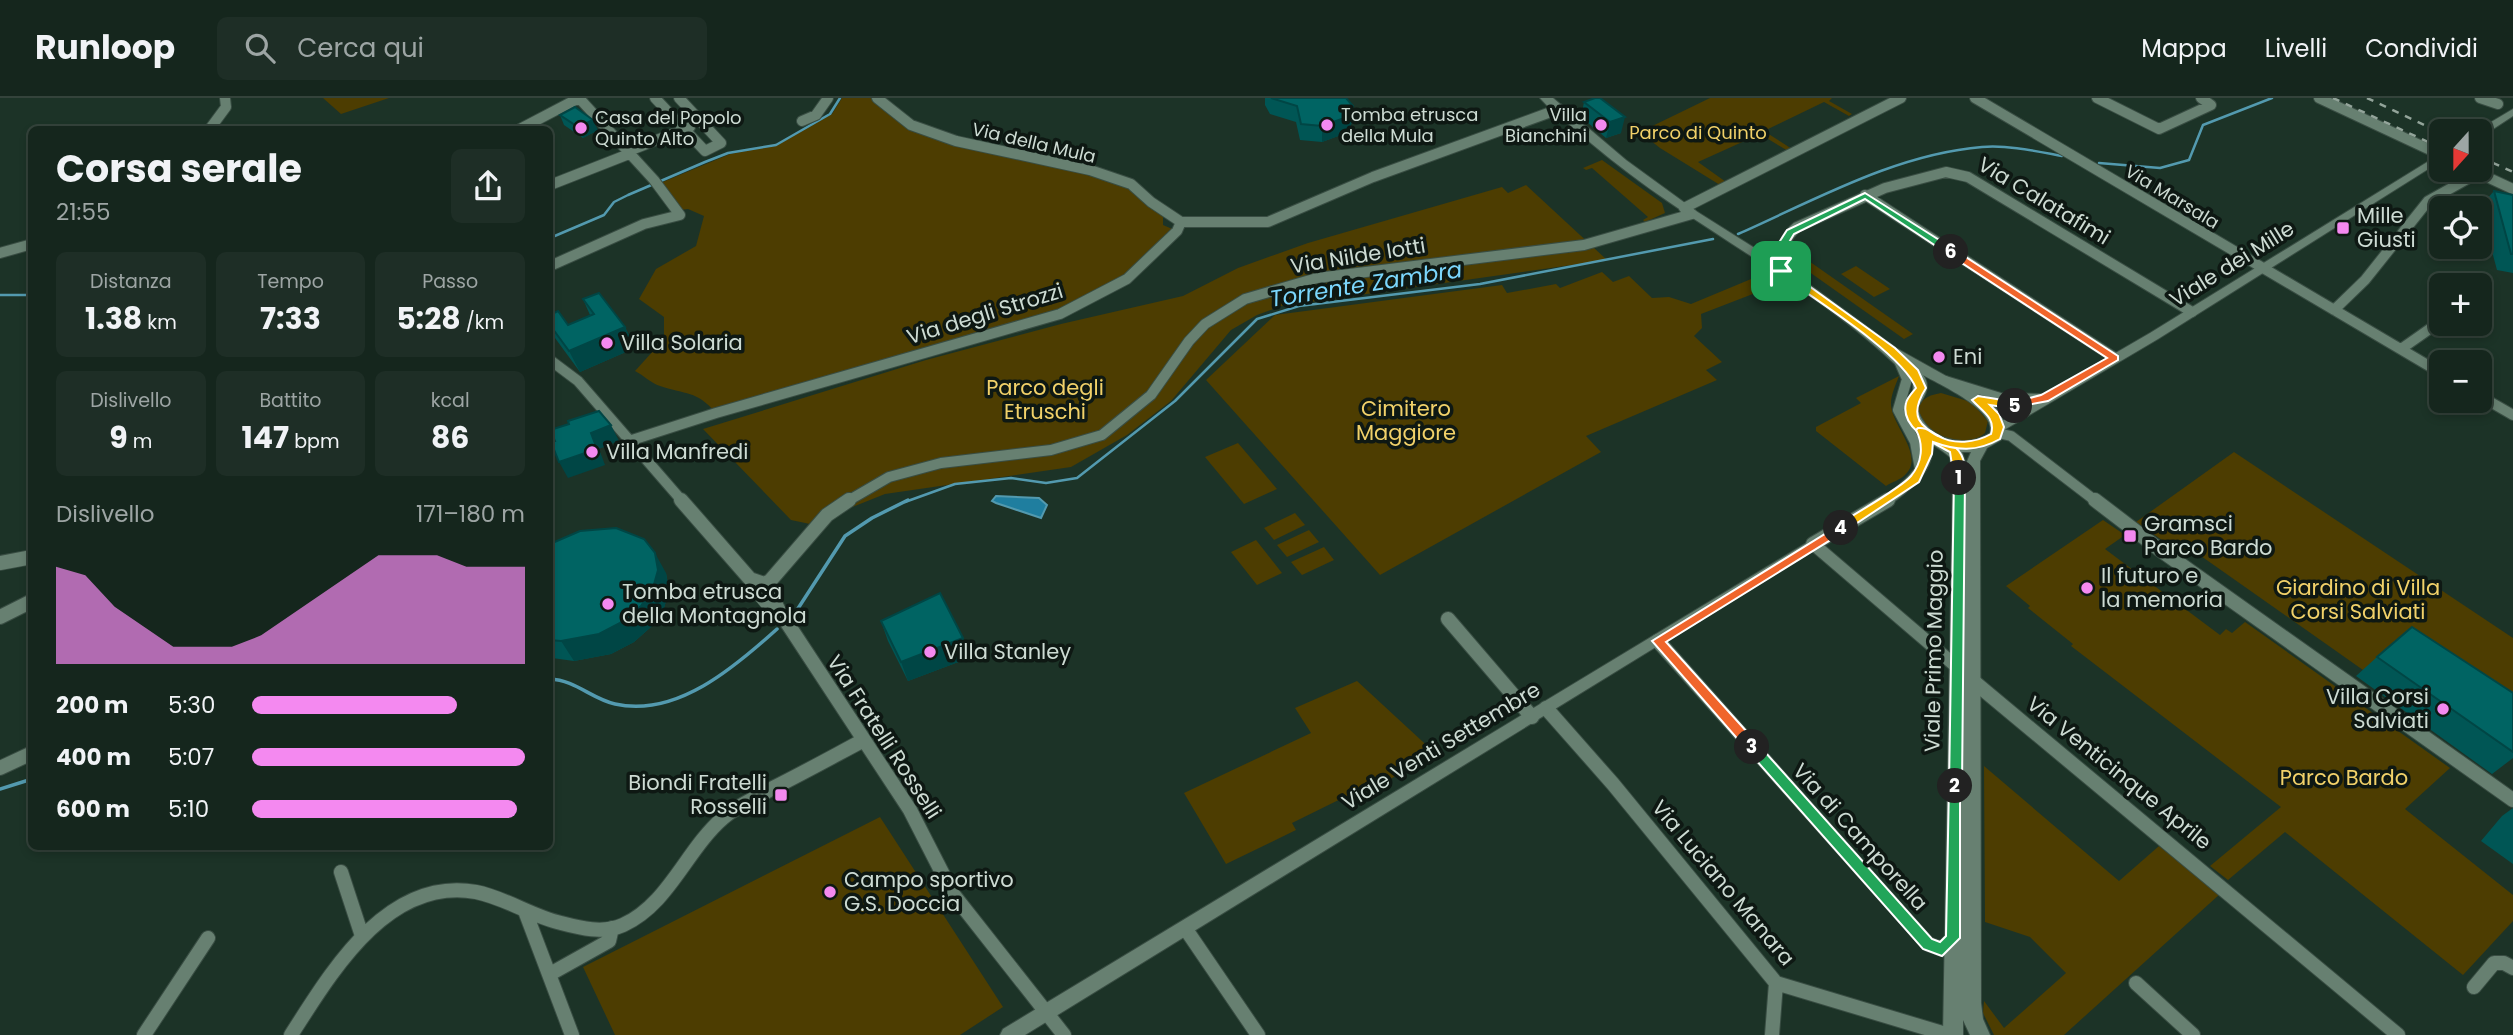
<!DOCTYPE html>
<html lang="it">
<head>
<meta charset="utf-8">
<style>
	body { margin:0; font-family:Poppins,sans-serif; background:#1e2e26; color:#f1f3f6; height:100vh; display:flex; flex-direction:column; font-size:26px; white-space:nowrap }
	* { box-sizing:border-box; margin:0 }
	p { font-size:23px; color:#9da5a4 }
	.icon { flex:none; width:38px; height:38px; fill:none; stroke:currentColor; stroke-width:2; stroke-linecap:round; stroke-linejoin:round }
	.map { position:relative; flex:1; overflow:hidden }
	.side { position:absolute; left:28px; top:28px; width:525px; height:724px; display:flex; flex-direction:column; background:#15261d; border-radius:10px; box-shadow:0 4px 10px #0003,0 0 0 2px #34433b }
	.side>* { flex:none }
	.needle { width:46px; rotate:201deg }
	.controls { position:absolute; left:2429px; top:21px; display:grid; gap:14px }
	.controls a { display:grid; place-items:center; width:63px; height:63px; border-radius:10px; background:#15261d; box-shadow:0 4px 10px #0003,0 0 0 2px #34433b; font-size:35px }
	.pin { position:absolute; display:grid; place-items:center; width:60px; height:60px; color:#fff; margin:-30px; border-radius:14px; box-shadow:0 4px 10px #0006 }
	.km { position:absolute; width:35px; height:35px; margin:-18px; border-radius:50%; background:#222; color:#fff; font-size:19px; line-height:35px; text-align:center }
	.round { display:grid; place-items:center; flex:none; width:74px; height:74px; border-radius:10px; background:#1e2e26 }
	.headline { display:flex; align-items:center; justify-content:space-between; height:119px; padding:0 28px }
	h1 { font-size:38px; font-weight:700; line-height:52px }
	.figures { display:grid; grid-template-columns:repeat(3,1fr); gap:10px; height:119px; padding:7px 28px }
	.figures div { display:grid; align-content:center; border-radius:10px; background:#1e2e26; text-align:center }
	.figures b { font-size:30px; font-weight:700 }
	.figures small { font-size:19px; font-weight:400 }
	.figures p { font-size:19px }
	.chart { height:196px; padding:14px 28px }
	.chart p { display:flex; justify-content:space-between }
	.chart svg { width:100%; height:126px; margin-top:7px; fill:#f489f0; opacity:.7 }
	ul { padding:0 28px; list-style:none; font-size:23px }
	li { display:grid; grid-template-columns:112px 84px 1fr; align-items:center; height:52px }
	li i { height:18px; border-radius:9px; background:#f489f0 }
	header { display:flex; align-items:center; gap:42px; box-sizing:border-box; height:98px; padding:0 35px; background:#15261d; border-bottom:2px solid #34433b }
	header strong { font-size:33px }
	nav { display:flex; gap:38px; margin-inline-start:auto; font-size:24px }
	.search { width:490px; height:63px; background:#1e2e26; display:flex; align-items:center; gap:18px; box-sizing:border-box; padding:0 24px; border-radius:10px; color:#9da5a4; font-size:26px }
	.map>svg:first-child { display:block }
	.green { fill:#4d3d01 }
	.water { fill:#1f7e9f; stroke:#539aaf; stroke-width:2 }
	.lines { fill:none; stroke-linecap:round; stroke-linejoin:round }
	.stream-far1 { stroke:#539aaf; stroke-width:2.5 }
	.stream { stroke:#539aaf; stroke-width:3.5 }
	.pedestrian-casing { stroke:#394d43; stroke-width:11 }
	.minor-far1-casing { stroke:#394d43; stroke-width:12 }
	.minor-casing { stroke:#394d43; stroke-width:16 }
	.tertiary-casing { stroke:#394d43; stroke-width:2 }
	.secondary-casing { stroke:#394d43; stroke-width:2 }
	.pedestrian { stroke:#678071; stroke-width:10 }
	.minor-far1 { stroke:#678071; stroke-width:10 }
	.minor { stroke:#678071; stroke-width:14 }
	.tertiary { fill:#678071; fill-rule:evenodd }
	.secondary { fill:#678071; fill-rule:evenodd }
	.rail { stroke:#93a49a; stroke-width:2.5; stroke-dasharray:7 7; stroke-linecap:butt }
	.wall { fill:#005655 }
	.shaded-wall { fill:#004645 }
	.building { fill:#006463; stroke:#004645; stroke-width:2 }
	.split-1 { fill:#f5b400; stroke:#fff; stroke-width:2 }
	.split-2 { fill:#22a559; stroke:#fff; stroke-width:2 }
	.split-3 { fill:#22a559; stroke:#fff; stroke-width:2 }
	.split-4 { fill:#f0652b; stroke:#fff; stroke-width:2 }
	.split-5 { fill:#f5b400; stroke:#fff; stroke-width:2 }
	.split-6 { fill:#f0652b; stroke:#fff; stroke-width:2 }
	.split-7 { fill:#22a559; stroke:#fff; stroke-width:2 }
	.poi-dot { fill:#f489f0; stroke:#0e1813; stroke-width:2.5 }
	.labels { text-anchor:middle; stroke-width:7; stroke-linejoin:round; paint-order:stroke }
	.far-poi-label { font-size:18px; fill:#cddbd3; stroke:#0e1813; text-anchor:start }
	.far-park-label { font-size:18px; fill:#f1d169; stroke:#0e1813 }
	.far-street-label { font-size:18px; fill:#cddbd3; stroke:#0e1813 }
	.street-label { font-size:21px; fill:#cddbd3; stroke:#0e1813 }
	.poi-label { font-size:21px; fill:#cddbd3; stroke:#0e1813; text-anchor:start }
	.park-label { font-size:21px; fill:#f1d169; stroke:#0e1813 }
	.water-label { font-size:23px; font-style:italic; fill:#7bd6fc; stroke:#0e1813 }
</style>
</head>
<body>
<header>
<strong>Runloop</strong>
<div class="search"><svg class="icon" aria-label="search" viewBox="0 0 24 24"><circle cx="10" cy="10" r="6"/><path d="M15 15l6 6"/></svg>Cerca qui</div>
<nav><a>Mappa</a><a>Livelli</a><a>Condividi</a></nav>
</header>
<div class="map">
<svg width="2513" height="937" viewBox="0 0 2513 937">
	<rect width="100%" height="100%" fill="#1c3327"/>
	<path class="green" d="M323 0H389L341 16Z
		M842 0H872L954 46 987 55 1040 63 1130 89 1163 114V127L1177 133 1147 165 1060 216 716 315C696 292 686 297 660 288 651 285 643 277 635 273L664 241V219L639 201 656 171 696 148 704 118 688 111 680 112 658 86 730 56 776 48 832 16Z
		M1710 0H1832L1829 3 1852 16 1849 18 1824 4 1764 33 1792 51 1788 53 1760 36 1698 64 1726 84 1720 87 1660 50 1640 34Z
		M1602 62 1662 105 1665 115 1645 124 1643 122 1648 119 1592 70 1586 72 1583 70Z
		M1526 87 1607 162 1281 208 1257 217 1231 232 1171 303 1127 337 1071 369 885 396 810 426 791 422 703 331 926 262 1061 226 1183 198 1238 170 1308 145 1502 89 1508 95Z
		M1806 161 1913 236 1904 241 1798 166Z
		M1856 168 1890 191 1874 199 1841 176Z
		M1602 174 1613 184 1629 178 1652 200 1669 199 1691 206 1768 174 1781 185 1701 216 1702 230 1694 238 1722 264 1706 272 1717 282 1586 338 1601 354 1380 477 1206 282 1275 217 1502 187 1507 195 1556 186 1560 190Z
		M1899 278C1896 286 1891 297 1891 305 1890 326 1926 358 1905 377 1900 382 1892 384 1886 388L1816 333V329L1861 305 1856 300Z
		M1941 295 1971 304 1988 323 1985 335C1950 365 1884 304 1941 295Z
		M1238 345 1277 391 1244 406 1205 359Z
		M2234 354 2513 540V630L2363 572 2191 451 2182 456 2136 424Z
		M1295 415 1305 427 1274 442 1264 430Z
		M2103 422 2125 437 2105 451 2220 537 2226 531 2232 535 2245 524 2450 670 2405 711 2513 797V823L2463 877 2285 734 2228 782 2210 768 2281 709 2071 548 2073 546 2028 510 2030 508 2006 488Z
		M1309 432 1319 444 1287 459 1277 447Z
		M1256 442 1282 475 1257 487 1231 454Z
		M1324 449 1334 462 1302 477 1291 464Z
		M1357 583 1435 655 1368 694 1365 689 1292 725 1296 732 1226 766 1184 695 1311 635 1295 610Z
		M1984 668 2119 783 2159 748 2220 796 2064 937H1994L1983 915 1984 903 2004 930 2066 875 2030 839 1985 824Z
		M880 719 1003 909 960 937H615L583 869Z"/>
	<path class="water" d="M996 398 1039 400 1047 407 1041 420 996 405 992 403Z"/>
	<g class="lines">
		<path class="stream-far1" d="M2099 65 2160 70 2189 62 2203 27 2272 0
			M1738 136C1815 102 1896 56 1982 49 2009 47 2035 53 2062 58
			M550 140 604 117 614 104 628 97 705 64 728 55 776 47 830 16 840 0
			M0 197H32
			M905 404 955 386 1011 380 1046 385 1077 380 1175 303 1257 221 1299 208 1480 186 1713 141"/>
		<path class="stream" d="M797 512 845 438 872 420 908 402
			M550 581C575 582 592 601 615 606 676 620 735 569 777 531
			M0 691 32 681"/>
		<g class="pedestrian-casing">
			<path id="pedestrian" d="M750 488 765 491 766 507Z"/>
		</g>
		<g class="minor-far1-casing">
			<path id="minor-far1" d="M655 0 705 53 721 45 679 0
				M877 0 911 27 956 43 1090 72 1131 86 1151 104 1181 124
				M1975 0 2441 275
				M2097 0 2159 31 2211 7 2201 0
				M2319 0 2441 57
				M2480 0 2498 6
				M802 23 816 17 828 0
				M209 32 226 9 225 0
				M518 32 579 0
				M626 54 690 29
				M2472 72 2513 91
				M550 87 629 56
				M1865 97 2115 260
				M1684 110 1901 0
				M1181 124H1268L1373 79 1559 11
				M0 155 32 146
				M550 168 644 126 680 117 654 82 579 0
				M1781 172C1783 154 1782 141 1797 129L1885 90 1946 74 1968 79 2192 214
				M2480 197 2483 194
				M2334 212 2365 182 2428 103 2478 75
				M2401 251 2441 223
				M550 262 578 283 683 404
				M1900 265 1907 281 1898 312 1915 344 1920 371
				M2480 298 2513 317
				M1998 335 2011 338 2097 404
				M632 342 716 315 1060 216 1127 181 1177 133 1181 124
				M846 404 889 379 941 365 1051 352 1102 337 1151 297 1189 243 1205 226 1245 201 1317 180 1584 147 1692 116
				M1885 404C1902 392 1930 371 1927 348 1927 343 1924 337 1922 332"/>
		</g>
		<g class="minor-casing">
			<path id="minor" d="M681 402 750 481 764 486 770 483 827 417 849 402
				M2095 402 2159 451 2513 702
				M1813 446 1888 402
				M0 465 32 459
				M770 483 772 499 778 511 910 712 953 796 1064 937
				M0 519 32 503
				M1448 521 1532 619
				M1658 543 1928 846 1942 851 1953 840
				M1973 583 2398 937
				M1546 610 1613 686 1776 885 1949 937
				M0 670 32 655
				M341 774 362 838
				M525 813 572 937
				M1185 830 1258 937
				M550 876 609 843 612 830
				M2136 885 2193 937
				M2474 889 2494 865H2504L2513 870
				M144 937 208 840
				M291 937C331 875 387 778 476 794 506 800 531 818 561 825 580 830 603 836 623 827 669 806 686 752 723 720 738 707 756 700 773 690 803 675 832 659 862 643
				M1772 937 1776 885"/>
		</g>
		<g class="tertiary-casing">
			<path id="tertiary" d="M2513 11V18L2484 37 2480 38V33H2476Z
				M2437 58 2441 59V63L2158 241 2004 332 1999 334 1993 329 2031 304 2001 303 1942 285 1940 282 1946 278 2001 295 2045 296 2150 235Z
				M1813 441 1818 442 1969 571 1971 575 1969 579 1964 581 1959 579 1812 453 1025 937H1000L1003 931Z"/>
		</g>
		<g class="secondary-casing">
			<path id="secondary" d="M1540 0H1553L1626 62 1696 113 1791 173 1896 250 1982 298 2000 314 2006 329 2001 342 1987 350 1980 363 1981 905 1983 921 1990 937H1970L1963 922V937H1943L1953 380 1950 359C1929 341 1911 340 1903 310L1913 293V284C1821 188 1693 132 1592 46 1575 31 1555 17 1540 0ZM1923 277C1940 287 1997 312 1990 335 1963 352 1926 341 1917 310 1924 299 1932 289 1923 277ZM1962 354H1971L1966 366Z"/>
		</g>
		<use href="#pedestrian" class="pedestrian"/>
		<use href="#minor-far1" class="minor-far1"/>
		<use href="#minor" class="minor"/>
		<use href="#tertiary" class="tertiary"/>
		<use href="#secondary" class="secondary"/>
		<path class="rail" d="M2333 0 2441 50
			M2367 0 2441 35
			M2480 59 2513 74"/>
	</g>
	<path class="wall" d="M1265 0H1346L1353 8 1352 23 1349 34 1322 44 1300 42 1296 24 1270 16 1265 7Z
		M1595 0 1621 35 1606 40 1581 19 1584 4Z
		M560 17 598 32 583 40 564 27Z
		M2494 93 2513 97V175L2497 172 2480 109Z
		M583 201 625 229 635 250 580 274 555 240 550 230V217L568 227 590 217Z
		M550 446 666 475 669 492 664 510 652 528 634 544 611 556 574 563 552 560 550 559Z
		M881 523 963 540 969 560 908 583 888 543Z
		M2377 559 2513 595V660L2492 676 2356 578Z
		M2513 710V766L2481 743 2502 718Z"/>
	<path class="shaded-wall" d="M1353 8 1352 23 1349 34 1322 44V28Z
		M1625 19 1621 35 1606 40 1610 24Z
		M593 22 598 32 583 40 578 29Z
		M625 229 635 250 580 274 569 253Z
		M611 327 619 343 599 351 605 367 568 380 559 364 591 335Z
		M655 455 666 475 669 492 664 510 652 528 634 544 611 556 574 563 561 543Z
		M963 540 969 560 908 583 901 564Z"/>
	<path class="building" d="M1271 0H1346L1353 8 1350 18 1322 28 1301 26 1297 8Z
		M1595 0H1600L1625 19 1610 24 1584 4Z
		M575 9 593 22 578 29 560 17Z
		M2494 93 2513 97V156H2511Z
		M599 195 625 229 569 253 550 227V217L558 213 568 227 594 216 583 201Z
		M599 313 611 327 591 335 597 351 559 364 551 344 555 343 550 332 569 326 568 323Z
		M616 430 644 441 655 455 658 472 653 490 641 508 622 524 599 536 561 543 550 542V446L580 433Z
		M940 495 963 540 901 564 881 523Z
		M2412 529 2513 595V654L2377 559Z"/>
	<path class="split-1" d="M1778 170H1784L1895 250 1918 272 1926 290C1890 347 1977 326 1963 382L1959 383 1954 380 1950 354C1933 345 1900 330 1906 305 1907 300 1913 294 1916 290 1902 255 1811 199 1778 175Z"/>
	<path class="split-2" d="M1959 376 1965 380 1962 688 1955 693 1949 688 1954 380Z"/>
	<path class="split-3" d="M1752 643 1757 645 1932 841 1940 844 1946 838 1949 688 1951 684H1960V840L1942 858 1923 851 1748 653 1746 649Z"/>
	<path class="split-4" d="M1841 426 1846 430 1845 433 1666 544 1757 645V653H1748L1652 543Z"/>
	<path class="split-5" d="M1978 298 2015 304 2020 308 2015 311 1990 307 1999 316 2004 329 2000 341C1977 354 1957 353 1933 344L1932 356 1919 384 1845 433H1837V427C1853 417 1901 390 1911 378 1922 365 1924 347 1916 332L1918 330C1927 329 1930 334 1938 338 1954 347 1975 345 1991 336 1996 320 1982 313 1972 302Z"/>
	<path class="split-6" d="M1948 152H1955L2118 258V262L2048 303 2011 310V305L2041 297 2107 260 1948 156Z"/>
	<path class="split-7" d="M1865 95 1955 152V156H1948L1865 101 1794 136 1788 146 1786 173 1778 175V146L1787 132Z"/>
	<g class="poi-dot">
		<circle cx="1327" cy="27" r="7"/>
		<circle cx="1601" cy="27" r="7"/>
		<circle cx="581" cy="30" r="7"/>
		<rect x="2336" y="123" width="14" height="14" rx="3.5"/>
		<circle cx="607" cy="245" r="7"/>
		<circle cx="1939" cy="259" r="7"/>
		<circle cx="592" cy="354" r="7"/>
		<rect x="2123" y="431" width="14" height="14" rx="3.5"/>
		<circle cx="2087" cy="490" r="7"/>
		<circle cx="608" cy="506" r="7"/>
		<circle cx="930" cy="554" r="7"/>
		<circle cx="2443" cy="611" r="7"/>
		<rect x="774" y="690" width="14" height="14" rx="3.5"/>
		<circle cx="830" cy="794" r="7"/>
	</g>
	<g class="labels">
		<g class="far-poi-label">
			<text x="1341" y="23">Tomba etrusca<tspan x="1341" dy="21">della Mula</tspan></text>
			<text x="1587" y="23" text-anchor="end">Villa<tspan x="1587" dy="21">Bianchini</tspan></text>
			<text x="595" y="26">Casa del Popolo<tspan x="595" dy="21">Quinto Alto</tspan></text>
		</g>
		<g class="far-park-label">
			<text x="1698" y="41">Parco di Quinto</text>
		</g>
		<g class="far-street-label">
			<text transform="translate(1034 45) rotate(13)" y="6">Via della Mula</text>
			<text transform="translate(2172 99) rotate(31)" y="6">Via Marsala</text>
		</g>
		<g class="street-label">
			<text transform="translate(2044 103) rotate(31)" y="7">Via Calatafimi</text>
			<text transform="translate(1358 158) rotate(-9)" y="7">Via Nilde Iotti</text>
			<text transform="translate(2232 166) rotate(-32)" y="7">Viale dei Mille</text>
			<text transform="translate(985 216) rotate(-17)" y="7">Via degli Strozzi</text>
			<text transform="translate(1934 553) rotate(-89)" y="7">Viale Primo Maggio</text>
			<text transform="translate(884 639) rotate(57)" y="7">Via Fratelli Rosselli</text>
			<text transform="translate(1441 648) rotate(-31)" y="7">Viale Venti Settembre</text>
			<text transform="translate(2119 675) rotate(39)" y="7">Via Venticinque Aprile</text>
			<text transform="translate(1860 739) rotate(48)" y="7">Via di Camporella</text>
			<text transform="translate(1723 785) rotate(50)" y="7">Via Luciano Manara</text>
		</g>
		<g class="poi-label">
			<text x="2357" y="125">Mille<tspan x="2357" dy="24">Giusti</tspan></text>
			<text x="621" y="252">Villa Solaria</text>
			<text x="1953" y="266">Eni</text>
			<text x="606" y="361">Villa Manfredi</text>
			<text x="2144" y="433">Gramsci<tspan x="2144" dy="24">Parco Bardo</tspan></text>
			<text x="2101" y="485">Il futuro e<tspan x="2101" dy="24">la memoria</tspan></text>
			<text x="622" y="501">Tomba etrusca<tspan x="622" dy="24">della Montagnola</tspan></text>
			<text x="944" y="561">Villa Stanley</text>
			<text x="2429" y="606" text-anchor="end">Villa Corsi<tspan x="2429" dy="24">Salviati</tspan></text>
			<text x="767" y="692" text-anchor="end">Biondi Fratelli<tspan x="767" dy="24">Rosselli</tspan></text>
			<text x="844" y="789">Campo sportivo<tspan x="844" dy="24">G.S. Doccia</tspan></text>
		</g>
		<g class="park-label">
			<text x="1045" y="297">Parco degli<tspan x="1045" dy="24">Etruschi</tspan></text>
			<text x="1406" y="318">Cimitero<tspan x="1406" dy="24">Maggiore</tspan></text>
			<text x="2358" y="497">Giardino di Villa<tspan x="2358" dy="24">Corsi Salviati</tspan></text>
			<text x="2344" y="687">Parco Bardo</text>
		</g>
		<g class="water-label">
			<text transform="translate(1366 186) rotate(-9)" y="8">Torrente Zambra</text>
		</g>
	</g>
</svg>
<div class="controls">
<a><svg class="needle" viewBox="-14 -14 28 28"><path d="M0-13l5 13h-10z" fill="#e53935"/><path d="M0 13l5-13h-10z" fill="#9da5a4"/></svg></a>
<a><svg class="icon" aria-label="locate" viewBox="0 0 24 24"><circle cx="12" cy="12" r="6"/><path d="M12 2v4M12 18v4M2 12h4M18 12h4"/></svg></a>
<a>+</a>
<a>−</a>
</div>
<div class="pin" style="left:1781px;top:173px;background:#1e9e55"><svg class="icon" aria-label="arrive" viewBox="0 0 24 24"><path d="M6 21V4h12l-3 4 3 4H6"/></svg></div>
<b class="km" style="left:1959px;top:380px">1</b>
<b class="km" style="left:1955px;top:688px">2</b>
<b class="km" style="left:1752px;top:649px">3</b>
<b class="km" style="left:1841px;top:430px">4</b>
<b class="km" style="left:2015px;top:308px">5</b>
<b class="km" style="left:1951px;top:154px">6</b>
<section class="side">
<div class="headline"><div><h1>Corsa serale</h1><p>21:55</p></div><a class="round"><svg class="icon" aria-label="share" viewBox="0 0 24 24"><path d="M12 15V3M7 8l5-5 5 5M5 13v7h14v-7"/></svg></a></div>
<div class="figures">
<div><p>Distanza</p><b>1.38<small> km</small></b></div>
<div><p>Tempo</p><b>7:33</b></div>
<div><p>Passo</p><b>5:28<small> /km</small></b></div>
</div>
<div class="figures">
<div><p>Dislivello</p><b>9<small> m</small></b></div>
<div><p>Battito</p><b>147<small> bpm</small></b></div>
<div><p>kcal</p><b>86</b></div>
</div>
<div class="chart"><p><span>Dislivello</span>171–180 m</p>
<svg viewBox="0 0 160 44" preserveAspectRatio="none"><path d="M0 44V10L10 13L20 24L30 31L40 38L50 38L60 38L70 34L80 27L90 20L100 13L110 6L120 6L130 6L140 10L150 10L160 10V44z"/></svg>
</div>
<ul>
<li><b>200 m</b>5:30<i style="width:75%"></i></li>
<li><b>400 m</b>5:07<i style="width:100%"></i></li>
<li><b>600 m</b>5:10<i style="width:97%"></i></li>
</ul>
</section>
</div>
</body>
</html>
